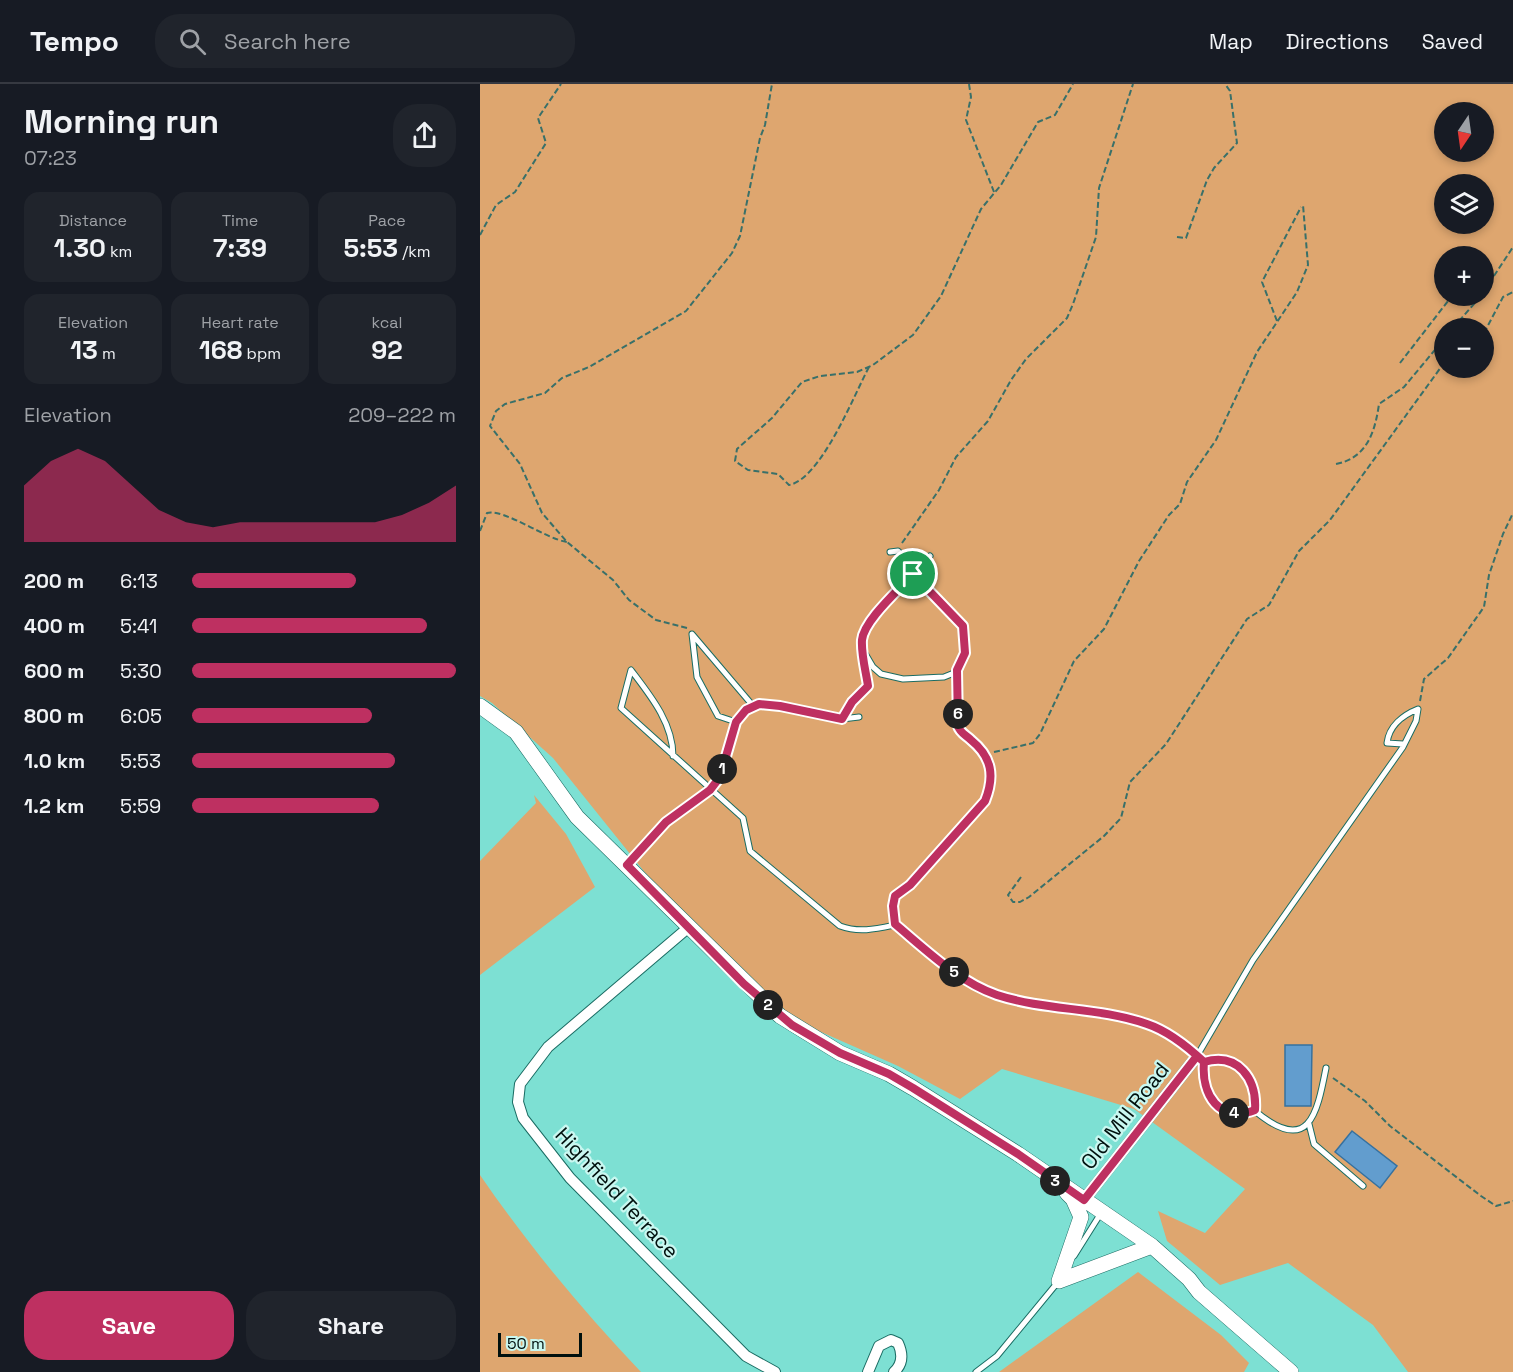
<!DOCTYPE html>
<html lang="en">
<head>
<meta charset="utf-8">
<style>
	body { margin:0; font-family:"Space Grotesk",sans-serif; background:#20242c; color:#f1f3f6; height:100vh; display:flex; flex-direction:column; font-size:22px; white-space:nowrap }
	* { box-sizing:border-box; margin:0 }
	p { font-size:20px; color:#9ea1a6 }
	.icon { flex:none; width:33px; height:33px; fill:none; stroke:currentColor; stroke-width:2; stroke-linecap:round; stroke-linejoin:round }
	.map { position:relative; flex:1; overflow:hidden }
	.sheet { display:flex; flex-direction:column; background:#171b24; width:480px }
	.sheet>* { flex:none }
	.needle { width:39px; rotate:193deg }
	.tools { position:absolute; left:954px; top:18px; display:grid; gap:12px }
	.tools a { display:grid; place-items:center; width:60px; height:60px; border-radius:50%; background:#171b24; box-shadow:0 3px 9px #0003; font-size:30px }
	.scale { position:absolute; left:18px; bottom:15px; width:84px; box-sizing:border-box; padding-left:6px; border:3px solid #00100e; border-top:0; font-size:16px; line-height:21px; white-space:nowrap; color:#00100e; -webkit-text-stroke:4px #c9f7f0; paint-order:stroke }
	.pin { position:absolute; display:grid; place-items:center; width:51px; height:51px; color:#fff; margin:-26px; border:3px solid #fff; border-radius:50%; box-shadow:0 2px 6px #0007 }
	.km { position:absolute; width:30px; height:30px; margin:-15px; border-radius:50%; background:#222; color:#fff; font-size:16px; line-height:30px; text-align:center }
	.round { display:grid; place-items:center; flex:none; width:63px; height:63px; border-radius:24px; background:#20242c }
	.head { display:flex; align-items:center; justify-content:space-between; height:102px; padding:0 24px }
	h1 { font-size:33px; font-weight:700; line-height:45px }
	.figures { display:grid; grid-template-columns:repeat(3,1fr); gap:9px; height:102px; padding:6px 24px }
	.figures div { display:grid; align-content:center; border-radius:15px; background:#20242c; text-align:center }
	.figures b { font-size:26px; font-weight:700 }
	.figures small { font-size:16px; font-weight:400 }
	.figures p { font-size:16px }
	.chart { height:168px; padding:12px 24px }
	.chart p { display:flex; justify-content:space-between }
	.chart svg { width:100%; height:108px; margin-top:6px; fill:#be3061; opacity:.7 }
	.button { display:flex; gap:12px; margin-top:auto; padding:12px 24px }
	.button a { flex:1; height:69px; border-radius:24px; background:#be3061; color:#fff; font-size:24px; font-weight:700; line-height:69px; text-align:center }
	.button a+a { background:#20242c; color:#f1f3f6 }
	ul { padding:0 24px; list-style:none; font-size:20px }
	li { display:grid; grid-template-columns:96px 72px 1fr; align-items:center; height:45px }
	li i { height:15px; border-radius:8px; background:#be3061 }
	header { display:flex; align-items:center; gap:36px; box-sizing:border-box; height:84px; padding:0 30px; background:#171b24; border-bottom:2px solid #363941 }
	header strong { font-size:28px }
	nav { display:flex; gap:33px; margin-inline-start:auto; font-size:21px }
	.search { width:420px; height:54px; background:#20242c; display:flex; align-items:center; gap:15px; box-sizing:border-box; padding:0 21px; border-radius:24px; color:#9ea1a6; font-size:22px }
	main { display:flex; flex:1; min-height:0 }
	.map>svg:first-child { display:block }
	.green { fill:#dea66f; fill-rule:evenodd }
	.building { fill:#629dce; stroke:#36719f; stroke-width:1.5 }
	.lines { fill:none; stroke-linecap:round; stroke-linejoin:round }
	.lane-casing { stroke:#1a6c63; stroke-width:7 }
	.street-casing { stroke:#1a6c63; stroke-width:12 }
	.secondary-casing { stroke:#1a6c63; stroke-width:16 }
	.path { stroke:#397069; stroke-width:2; stroke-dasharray:6 3; stroke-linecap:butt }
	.lane { stroke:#fff; stroke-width:5 }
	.street { stroke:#fff; stroke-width:10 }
	.secondary { stroke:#fff; stroke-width:15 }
	.route-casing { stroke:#fff; stroke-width:12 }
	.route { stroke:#be3061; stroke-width:8 }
	.labels { text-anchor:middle; stroke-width:4.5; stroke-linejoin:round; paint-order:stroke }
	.street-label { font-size:21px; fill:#00100e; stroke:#c9f7f0 }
</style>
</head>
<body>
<header>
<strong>Tempo</strong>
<div class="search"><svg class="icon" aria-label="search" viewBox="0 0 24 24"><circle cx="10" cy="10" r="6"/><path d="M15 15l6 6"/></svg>Search here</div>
<nav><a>Map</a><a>Directions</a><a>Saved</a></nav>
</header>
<main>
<section class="sheet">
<div class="head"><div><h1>Morning run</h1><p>07:23</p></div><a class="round"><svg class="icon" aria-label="share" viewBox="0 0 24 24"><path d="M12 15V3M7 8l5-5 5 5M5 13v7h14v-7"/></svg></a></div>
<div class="figures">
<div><p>Distance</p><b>1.30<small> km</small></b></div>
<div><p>Time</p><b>7:39</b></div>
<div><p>Pace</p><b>5:53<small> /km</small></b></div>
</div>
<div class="figures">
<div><p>Elevation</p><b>13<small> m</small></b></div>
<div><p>Heart rate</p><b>168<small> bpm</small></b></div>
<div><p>kcal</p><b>92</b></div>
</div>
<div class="chart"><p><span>Elevation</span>209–222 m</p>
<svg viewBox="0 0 160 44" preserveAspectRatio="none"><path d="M0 44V21L10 11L20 6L30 11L40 21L50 31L60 36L70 38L80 36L90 36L100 36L110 36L120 36L130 36L140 33L150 28L160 21V44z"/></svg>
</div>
<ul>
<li><b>200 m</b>6:13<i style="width:62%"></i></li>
<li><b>400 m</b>5:41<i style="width:89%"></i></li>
<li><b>600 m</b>5:30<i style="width:100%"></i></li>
<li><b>800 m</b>6:05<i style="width:68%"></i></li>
<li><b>1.0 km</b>5:53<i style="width:77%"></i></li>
<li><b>1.2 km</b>5:59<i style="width:71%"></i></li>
</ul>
<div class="button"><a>Save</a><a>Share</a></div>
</section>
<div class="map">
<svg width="1033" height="1288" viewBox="0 0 1033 1288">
	<rect width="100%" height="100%" fill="#7de0d3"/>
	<path class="green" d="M0 0H1033V1288H928L893 1241 808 1179 740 1201 687 1157 678 1127 725 1149 765 1105 654 1025 522 985 480 1015 418 982 305 932 183 811 73 674 12 619 0 612ZM964 28H1004V68H964ZM964 100H1004V140H964ZM964 172H1004V212H964ZM964 244H1004V284H964Z
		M54 711 86 750 115 803 0 891V777L56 719Z
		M0 1091C48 1161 102 1226 161 1288H0Z
		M658 1188 741 1251 769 1279 764 1288H519Z"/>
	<path class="building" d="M805 961H832L831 1022H805Z
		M872 1047 917 1082 900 1104 855 1068Z"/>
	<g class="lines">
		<g class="lane-casing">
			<path id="lane" d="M383 566 393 583 401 590 423 595 464 593 474 589 485 569 483 542 433 490 427 476 418 467 410 468
				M362 635 372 618 388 602C386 588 381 570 382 555 384 533 434 489 450 472
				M256 638 238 632 217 593 212 550 274 623
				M193 672C193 639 170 611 151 586L141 624 263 734 270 767 360 842C379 849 396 845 415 841 414 832 411 821 415 813 418 806 430 801 435 795 457 772 524 714 510 680 504 664 492 656 479 646L477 586
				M148 780C160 766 172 751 185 738 202 723 227 715 239 694 255 666 244 635 279 620L362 635 379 633
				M415 841C446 866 479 898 517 911 565 927 618 923 666 940 685 946 701 960 717 972L773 876 923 663V660L907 659C909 642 923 631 938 625L936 637 923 663
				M717 972 724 978C758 968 777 995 775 1027 829 1072 837 1030 846 984
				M724 978C721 1010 739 1040 775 1027
				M829 1040 834 1060 883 1102
				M594 1172 621 1129
				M496 1288 517 1272 578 1198"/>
		</g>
		<g class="street-casing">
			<path id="street" d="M209 843 68 963 40 1000 38 1018 43 1034 90 1094 266 1272 295 1288
				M604 1116 717 972
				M388 1288 399 1262 411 1256 418 1259C423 1270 423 1280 414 1288"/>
		</g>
		<g class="secondary-casing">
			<path id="secondary" d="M0 622 36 648 97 733 300 932 360 969 409 990 433 1004 538 1070 672 1162 709 1195 719 1208 811 1288
				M579 1197 601 1133 593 1115 587 1109
				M579 1197 672 1162"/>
		</g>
		<path class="path" d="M489 0 491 13 486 36 514 108
			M0 151 16 121 35 108 66 59 58 34 81 0
			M697 153 706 154 727 96 734 84 757 59 750 7 745 0
			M1004 207 1033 163
			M797 237 782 198 821 123
			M973 244 1001 212
			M1004 249 1023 213 1033 208
			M920 279 968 217 979 212
			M389 283C374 311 341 395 309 401L298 390 268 386 255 377 257 365 292 334 322 298 340 292 377 288 393 281 433 251 461 212 501 125 521 101 558 38 575 31 593 0
			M856 380C887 374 895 348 899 320L924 303 964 255
			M0 447 7 429C23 424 66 455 87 458
			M422 459 459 406 476 373 508 337 531 296 546 275 587 234 593 220 616 153 619 104 653 0
			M207 544 176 536 149 516 133 496 87 458 62 429 40 380 10 342 16 327 25 320 65 309 82 294 109 283 206 227 252 169 260 152 280 54 285 41 292 0
			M940 617 944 595 968 574 1004 523 1009 491 1023 450 1033 429
			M514 668 553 659 560 650 594 577 624 545 659 477 689 431 700 420 707 398 736 356 777 268 817 208 828 181 823 121
			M541 793 528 811 533 818H540L549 813 624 752 641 734 650 698 686 660 767 535 789 521 819 467 850 436 964 279
			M853 994 885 1017 910 1042 1001 1112 1016 1122 1033 1117"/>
		<use href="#lane" class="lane"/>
		<use href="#street" class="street"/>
		<use href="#secondary" class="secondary"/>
	</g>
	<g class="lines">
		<g class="route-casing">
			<path id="route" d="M433 490C420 505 384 536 382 556 381 570 386 588 388 602L372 618 362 635 300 622 279 620 266 626 256 638 240 693 230 706 186 738 147 781 264 900 312 941 360 969 409 990 433 1004 538 1070 604 1116 717 972 724 978C758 968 777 995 775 1026 739 1040 721 1010 724 978 708 963 688 947 667 940 619 923 566 927 517 911 479 898 446 866 415 840L413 822 415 812 430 801 505 717C515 692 512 673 491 656 486 651 480 649 478 642L477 586 485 569 483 542 433 490"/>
		</g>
		<use href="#route" class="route"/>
	</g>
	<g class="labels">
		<g class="street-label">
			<text transform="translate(645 1032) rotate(-52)" y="7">Old Mill Road</text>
			<text transform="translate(137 1109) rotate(47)" y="7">Highfield Terrace</text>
		</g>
	</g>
</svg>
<div class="tools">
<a><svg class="needle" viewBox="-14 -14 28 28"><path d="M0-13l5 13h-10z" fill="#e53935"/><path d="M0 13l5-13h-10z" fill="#9ea1a6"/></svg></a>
<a><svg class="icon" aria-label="layers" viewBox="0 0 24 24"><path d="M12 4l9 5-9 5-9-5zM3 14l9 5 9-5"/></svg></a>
<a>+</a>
<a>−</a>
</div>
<div class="scale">50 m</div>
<div class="pin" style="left:433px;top:490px;background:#1e9e55"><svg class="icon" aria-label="arrive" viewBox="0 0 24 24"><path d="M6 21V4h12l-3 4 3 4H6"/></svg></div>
<b class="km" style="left:242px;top:685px">1</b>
<b class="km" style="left:288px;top:921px">2</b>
<b class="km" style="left:575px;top:1097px">3</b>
<b class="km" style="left:754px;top:1029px">4</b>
<b class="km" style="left:474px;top:888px">5</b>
<b class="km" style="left:478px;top:630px">6</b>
</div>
</main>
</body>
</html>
